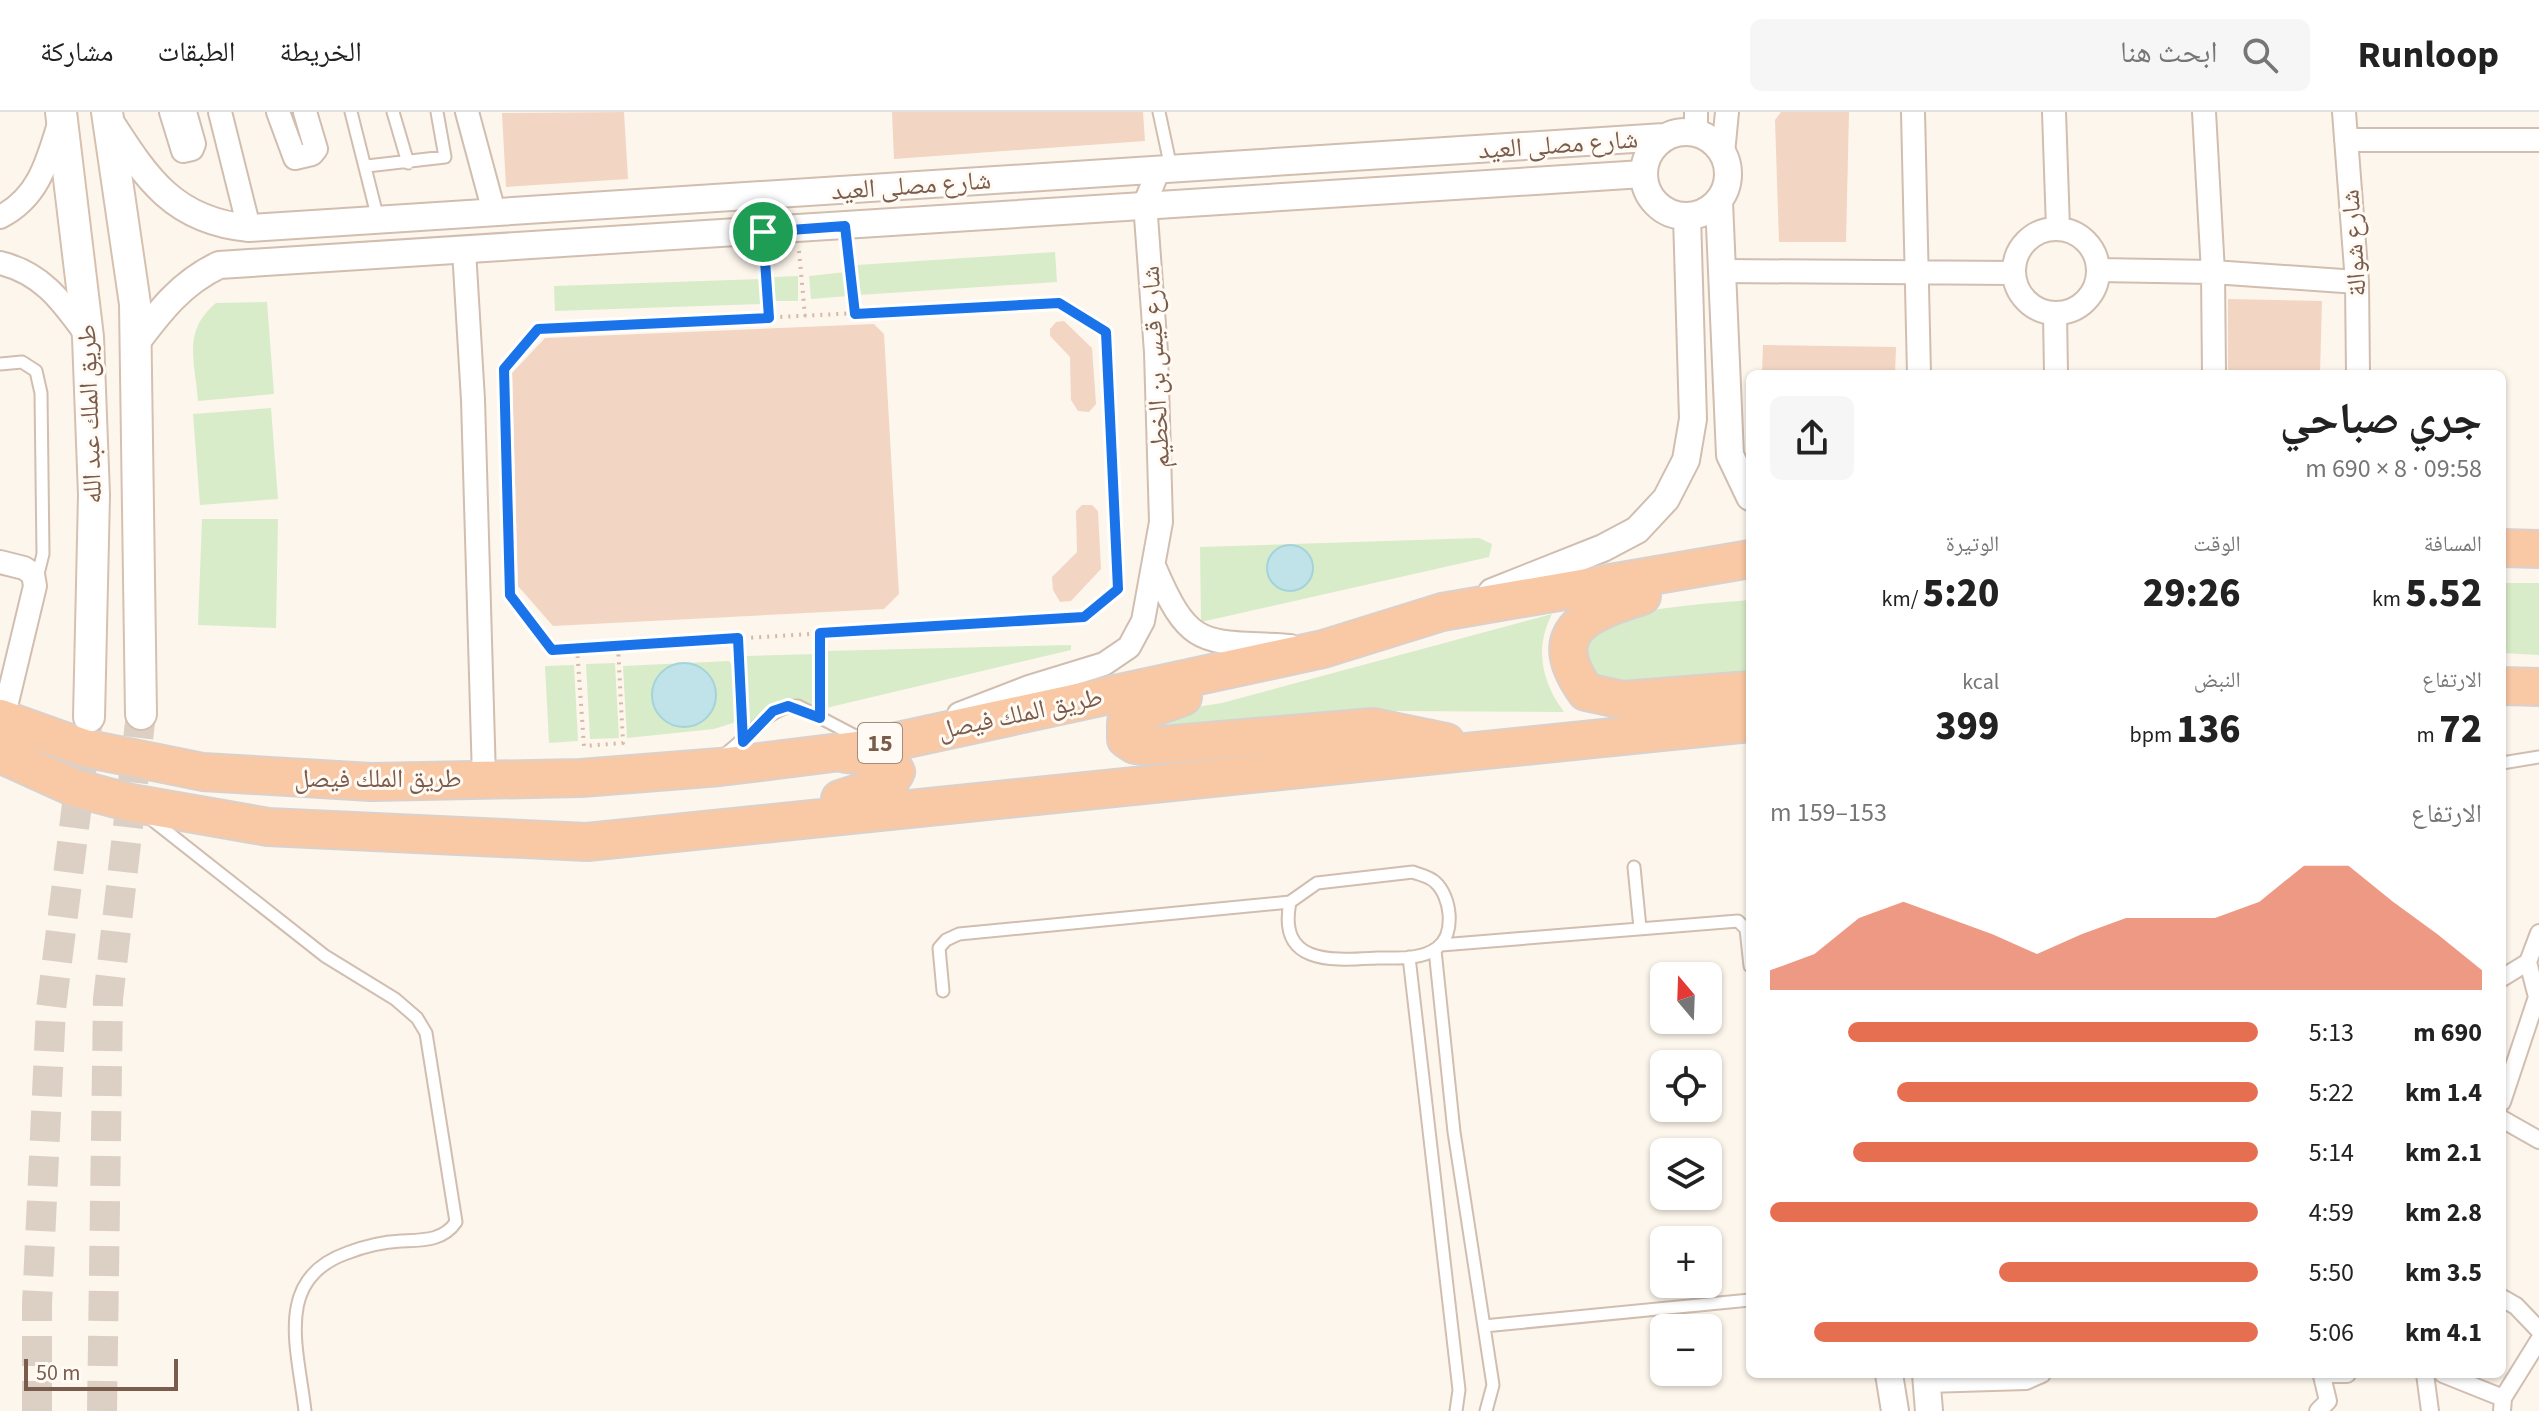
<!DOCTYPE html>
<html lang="ar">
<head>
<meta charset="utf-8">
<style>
	body { margin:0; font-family:"Source Sans 3","Noto Naskh Arabic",sans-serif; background:#f6f6f6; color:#222; direction:rtl; height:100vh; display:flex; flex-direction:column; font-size:30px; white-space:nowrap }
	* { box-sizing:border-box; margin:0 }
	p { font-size:26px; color:#767676 }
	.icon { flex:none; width:44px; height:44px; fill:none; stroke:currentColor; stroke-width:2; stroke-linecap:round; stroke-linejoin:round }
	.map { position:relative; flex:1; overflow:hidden; direction:ltr }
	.panel { position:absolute; left:1746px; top:258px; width:760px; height:1008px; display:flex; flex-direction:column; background:#fff; border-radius:12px; box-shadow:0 2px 6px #0004; direction:rtl }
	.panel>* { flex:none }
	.needle { width:52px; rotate:341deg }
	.controls { position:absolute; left:1650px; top:850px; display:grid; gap:16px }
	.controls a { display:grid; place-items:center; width:72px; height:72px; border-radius:12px; background:#fff; box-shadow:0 2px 6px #0004; font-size:40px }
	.scale { position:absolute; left:24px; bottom:20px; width:154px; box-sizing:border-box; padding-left:8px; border:4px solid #7a5c4d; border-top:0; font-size:22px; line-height:28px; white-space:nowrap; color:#7a5c4d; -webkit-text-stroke:6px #fffaf3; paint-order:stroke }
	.pin { position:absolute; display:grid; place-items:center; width:68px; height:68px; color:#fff; margin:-34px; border:4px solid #fff; border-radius:50%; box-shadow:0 2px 8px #0007 }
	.round { display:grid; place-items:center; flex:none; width:84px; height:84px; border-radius:12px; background:#f6f6f6 }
	.summary { display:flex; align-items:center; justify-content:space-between; height:136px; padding:0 24px }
	h1 { font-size:44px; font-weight:800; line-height:60px }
	.stats { display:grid; grid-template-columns:repeat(3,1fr); gap:12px; height:136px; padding:8px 24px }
	.stats div { display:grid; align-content:center }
	.stats b { font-size:40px; font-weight:800 }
	.stats small { font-size:22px; font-weight:400 }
	.stats p { font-size:22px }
	.chart { height:224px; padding:16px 24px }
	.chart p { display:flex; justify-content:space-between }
	.chart svg { width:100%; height:144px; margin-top:8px; fill:#e76f51; opacity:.7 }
	ul { padding:0 24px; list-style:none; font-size:26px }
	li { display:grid; grid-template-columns:128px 96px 1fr; align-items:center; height:60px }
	li i { height:20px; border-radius:10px; background:#e76f51 }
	header { display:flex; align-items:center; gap:48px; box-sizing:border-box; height:112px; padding:0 40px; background:#fff; border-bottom:2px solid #e0e0e0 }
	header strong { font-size:38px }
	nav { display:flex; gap:44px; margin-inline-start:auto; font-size:28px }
	.search { width:560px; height:72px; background:#f6f6f6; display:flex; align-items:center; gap:20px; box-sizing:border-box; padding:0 28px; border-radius:12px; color:#767676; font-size:30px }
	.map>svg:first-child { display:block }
	.green { fill:#d8ecc9; fill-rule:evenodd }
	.water { fill:#bfe3e8; stroke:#a5d3da; stroke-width:2 }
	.building { fill:#f3d5c3 }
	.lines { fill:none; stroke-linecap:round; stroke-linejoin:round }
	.secondary-tunnel { stroke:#dcd0c4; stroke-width:30; stroke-dasharray:30 15; stroke-linecap:butt }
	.service-casing { stroke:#d1beb0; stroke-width:15 }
	.pedestrian-casing { stroke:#d1beb0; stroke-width:20 }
	.minor-casing { stroke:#d1beb0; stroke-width:26 }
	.tertiary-casing { stroke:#d1beb0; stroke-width:30 }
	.secondary-casing { stroke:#d6c0b0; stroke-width:34 }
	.trunk-casing { stroke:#dad1cd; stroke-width:40 }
	.path { stroke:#d9b8a5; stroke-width:4; stroke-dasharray:2 6; stroke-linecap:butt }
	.service { stroke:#fff; stroke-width:11 }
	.pedestrian { stroke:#fff; stroke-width:16 }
	.minor { stroke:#fff; stroke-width:22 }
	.tertiary { stroke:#fff; stroke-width:26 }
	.secondary { stroke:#fff; stroke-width:30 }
	.trunk { stroke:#f9c8a4; stroke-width:36 }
	.route-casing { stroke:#fff; stroke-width:16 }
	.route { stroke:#1a73e8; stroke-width:10 }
	.labels { text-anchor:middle; stroke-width:6; stroke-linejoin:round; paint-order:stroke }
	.shield { fill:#fffaf3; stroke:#a28b7f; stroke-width:2 }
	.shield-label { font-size:24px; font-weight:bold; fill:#7a5c4d }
	.street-label { font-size:26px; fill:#7a5c4d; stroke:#fffaf3 }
</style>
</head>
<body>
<header>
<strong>Runloop</strong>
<div class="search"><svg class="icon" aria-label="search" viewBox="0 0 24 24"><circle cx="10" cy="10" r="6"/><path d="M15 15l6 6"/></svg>ابحث هنا</div>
<nav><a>الخريطة</a><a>الطبقات</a><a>مشاركة</a></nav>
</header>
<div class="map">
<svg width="2539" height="1299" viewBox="0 0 2539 1299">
	<rect width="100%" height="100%" fill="#fdf6ec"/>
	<path class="green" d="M1055 140 1057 170 859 183 857 153Z
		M846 160 848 184 811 187 809 164Z
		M798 164V189H774V165Z
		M761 167V192L555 199 554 174Z
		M267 190 274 282 198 289C195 249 182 219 216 191Z
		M271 296 278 387 200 393 193 302Z
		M202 407H278L276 516 198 513Z
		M1479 426 1492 432 1489 445 1201 510 1200 435ZM1291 433 1310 444 1313 458 1307 472 1279 476 1269 466 1271 443Z
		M2502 471H2539V543L2502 541Z
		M1750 488V564L1610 576 1585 559 1581 537C1586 530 1590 521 1596 516 1618 496 1718 491 1750 488Z
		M1552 502C1534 537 1542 570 1564 600L1399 599 1240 617H1156L1154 612 1164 600 1222 591Z
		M1071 533V538L826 596 825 539Z
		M816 542 815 596C790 588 776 588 759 609H746V544Z
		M729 549 733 554 736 605 733 611 714 617 627 626 623 554ZM694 553C724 569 720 604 689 615Z
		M615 551 619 626 590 627 586 552Z
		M574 553 578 629 549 631 545 554Z"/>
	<path class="water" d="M1267 456a23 23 0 1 1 46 0a23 23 0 1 1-46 0Z
		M652 583a32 32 0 1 1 64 0a32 32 0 1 1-64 0Z"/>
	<path class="building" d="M624 0 628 67 506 75 502 1Z
		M892 0H1143L1145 29 894 47Z
		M1781 0H1849L1846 130H1779L1775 8Z
		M2228 187 2322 189 2320 262H2228Z
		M1064 209 1092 236 1096 292 1089 300 1078 299 1071 288 1070 245 1050 224V217L1056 210Z
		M874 212 884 222 899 482 884 497 553 514 518 474 512 261 545 226Z
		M1763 233 1896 235 1895 262H1762Z
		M1082 393H1092L1098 399 1101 457 1071 489 1060 490 1053 478 1052 465 1077 440 1076 399Z"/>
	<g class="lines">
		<path class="secondary-tunnel" d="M37 1299V1192L51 897 87 614
			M102 1299 108 887 141 602"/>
		<g class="service-casing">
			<path id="service" d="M351 0 378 107
				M393 0 408 51
				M1159 0 1171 56
				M367 54 445 45 437 0
				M0 252 22 250 36 259 41 281 43 442 37 466
				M724 643C746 627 772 592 798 594L861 627
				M2502 651 2539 645
				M151 707 325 844 395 887 417 906 426 921 456 1110C443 1129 423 1128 401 1129 382 1130 365 1134 347 1141 273 1167 298 1237 305 1299
				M1634 755 1640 816
				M1413 760C1420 763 1429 764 1435 770 1451 784 1456 822 1437 836 1421 848 1396 846 1377 846 1336 848 1277 855 1290 790L1317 771Z
				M1441 833 1738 809 1746 817 1750 854
				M1435 838 1454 1020 1493 1273 1486 1299
				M1409 845 1459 1278 1456 1299
				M943 879 939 836 946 828 959 822 1290 790
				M1484 1214 1750 1188"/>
		</g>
		<g class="pedestrian-casing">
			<path id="pedestrian" d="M2502 866 2528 850
				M2502 990 2537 885 2528 850 2539 821
				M2502 1007 2539 1028
				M2502 1186 2516 1194 2539 1218
				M2321 1262H2347
				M2425 1262 2430 1299
				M2443 1262 2503 1286 2502 1299
				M1927 1272 2026 1269 2042 1262
				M2503 1286 2539 1228
				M2318 1299 2328 1289 2322 1264"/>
		</g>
		<g class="minor-casing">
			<path id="minor" d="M171 0 183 39 192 37 194 32 185 0
				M220 0 249 116
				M278 0 295 46 312 42 316 37 305 0
				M467 0 494 100
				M1913 0 1919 262
				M2054 0 2058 116
				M2204 0 2213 160 2214 262
				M2344 0 2357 170 2358 262
				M1696 20V0
				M2346 28H2539
				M1723 41 1727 0
				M0 105C38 86 47 51 59 12
				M2014 159a42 42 0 1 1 84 0a42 42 0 1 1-84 0Z
				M464 138 473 288 484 666
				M0 151C43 161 63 191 88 225
				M2098 158 2213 160 2357 170
				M1724 159 2014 161
				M2055 201 2056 262
				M0 450 24 456 33 462 35 474 3 607
				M1155 456C1191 541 1205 528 1290 534
				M959 602 1029 575 1104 552 1129 535 1143 509 1161 410 1156 240 1145 91 1159 57"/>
		</g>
		<g class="tertiary-casing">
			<path id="tertiary" d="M109 8C147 67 174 109 249 116L1664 25
				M1644 62a42 42 0 1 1 84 0a42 42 0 1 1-84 0Z
				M1719 90 1730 343 1750 385
				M135 232C160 199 181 171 219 153L1643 62
				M1492 480 1603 436 1637 418 1666 387 1686 348 1693 307 1687 104
				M1889 1262 1895 1299
				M1926 1262 1929 1299"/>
		</g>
		<g class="secondary-casing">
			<path id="secondary" d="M61 0 88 225 94 383 89 605
				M107 0 135 192 141 602"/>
		</g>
		<g class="trunk-casing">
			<path id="trunk" d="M2502 436 2539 437
				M1642 484C1588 500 1542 519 1586 580L1623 588 1750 578
				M2502 574 2539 575
				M1183 585 1152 596 1126 611V627L1135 633 1151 634 1373 615 1446 630
				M0 606 84 636 203 660 371 670 581 666 720 655 856 638 1323 537 1442 500 1750 447
				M0 642 75 676 131 691 268 715 587 730 1750 611
				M840 687 889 671 896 660 891 651 875 644 847 642"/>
		</g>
		<path class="path" d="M847 134 855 201
			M799 139 805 204
			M765 140 769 206
			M1059 191 1106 220 1118 477 1084 505 552 538 510 483 504 257 538 217Z
			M820 521V587
			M738 526 742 607
			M577 536 584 634 623 631 618 534"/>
		<use href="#service" class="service"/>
		<use href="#pedestrian" class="pedestrian"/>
		<use href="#minor" class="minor"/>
		<use href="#tertiary" class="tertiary"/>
		<use href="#secondary" class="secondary"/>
		<use href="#trunk" class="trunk"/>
	</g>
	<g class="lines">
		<g class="route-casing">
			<path id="route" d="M845 114 855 202 1059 191 1106 220 1118 477 1084 505 820 521V606L788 594 773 599 743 630 738 526 552 538 510 483 504 257 538 217 769 206 763 120Z"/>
		</g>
		<use href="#route" class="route"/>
	</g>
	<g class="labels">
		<rect class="shield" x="858" y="611" width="44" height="40" rx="6"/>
		<g class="shield-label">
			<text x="880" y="639">15</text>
		</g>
		<g class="street-label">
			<text transform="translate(1558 32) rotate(-4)" y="9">شارع مصلى العيد</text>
			<text transform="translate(911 73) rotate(-4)" y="9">شارع مصلى العيد</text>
			<text transform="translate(2353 131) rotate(-94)" y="9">شارع شوالة</text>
			<text transform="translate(1155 255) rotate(-93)" y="9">شارع قيس بن الخطيم</text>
			<text transform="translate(89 302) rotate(-92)" y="9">طريق الملك عبد الله</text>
			<text transform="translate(1020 601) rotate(-12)" y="9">طريق الملك فيصل</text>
			<text x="378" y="675">طريق الملك فيصل</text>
		</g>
	</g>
</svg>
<div class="controls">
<a><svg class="needle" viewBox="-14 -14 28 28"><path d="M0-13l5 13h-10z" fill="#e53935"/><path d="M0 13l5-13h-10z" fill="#767676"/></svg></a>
<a><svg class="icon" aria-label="locate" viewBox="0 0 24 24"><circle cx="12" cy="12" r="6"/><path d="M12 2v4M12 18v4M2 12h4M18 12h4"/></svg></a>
<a><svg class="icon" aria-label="layers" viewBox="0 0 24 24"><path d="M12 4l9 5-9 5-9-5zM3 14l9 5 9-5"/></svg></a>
<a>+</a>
<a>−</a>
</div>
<div class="scale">50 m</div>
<div class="pin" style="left:763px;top:120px;background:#1e9e55"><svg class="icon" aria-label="arrive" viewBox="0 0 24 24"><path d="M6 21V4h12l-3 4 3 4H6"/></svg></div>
<section class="panel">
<div class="summary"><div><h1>جري صباحي</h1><p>09:58 · 8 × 690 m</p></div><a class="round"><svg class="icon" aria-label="share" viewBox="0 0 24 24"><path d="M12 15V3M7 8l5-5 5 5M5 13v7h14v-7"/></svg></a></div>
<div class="stats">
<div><p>المسافة</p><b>5.52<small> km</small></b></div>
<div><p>الوقت</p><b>29:26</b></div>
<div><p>الوتيرة</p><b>5:20<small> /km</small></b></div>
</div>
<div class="stats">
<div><p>الارتفاع</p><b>72<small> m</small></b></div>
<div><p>النبض</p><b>136<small> bpm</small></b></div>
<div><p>kcal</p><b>399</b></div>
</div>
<div class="chart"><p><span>الارتفاع</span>153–159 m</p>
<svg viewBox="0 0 160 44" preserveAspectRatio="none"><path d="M0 44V38L10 33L20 22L30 17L40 22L50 27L60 33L70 27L80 22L90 22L100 22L110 17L120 6L130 6L140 17L150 27L160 38V44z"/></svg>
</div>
<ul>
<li><b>690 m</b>5:13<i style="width:84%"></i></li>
<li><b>1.4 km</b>5:22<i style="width:74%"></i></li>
<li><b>2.1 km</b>5:14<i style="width:83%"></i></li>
<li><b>2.8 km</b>4:59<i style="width:100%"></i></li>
<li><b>3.5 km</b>5:50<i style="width:53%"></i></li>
<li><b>4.1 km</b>5:06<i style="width:91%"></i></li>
</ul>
</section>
</div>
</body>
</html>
